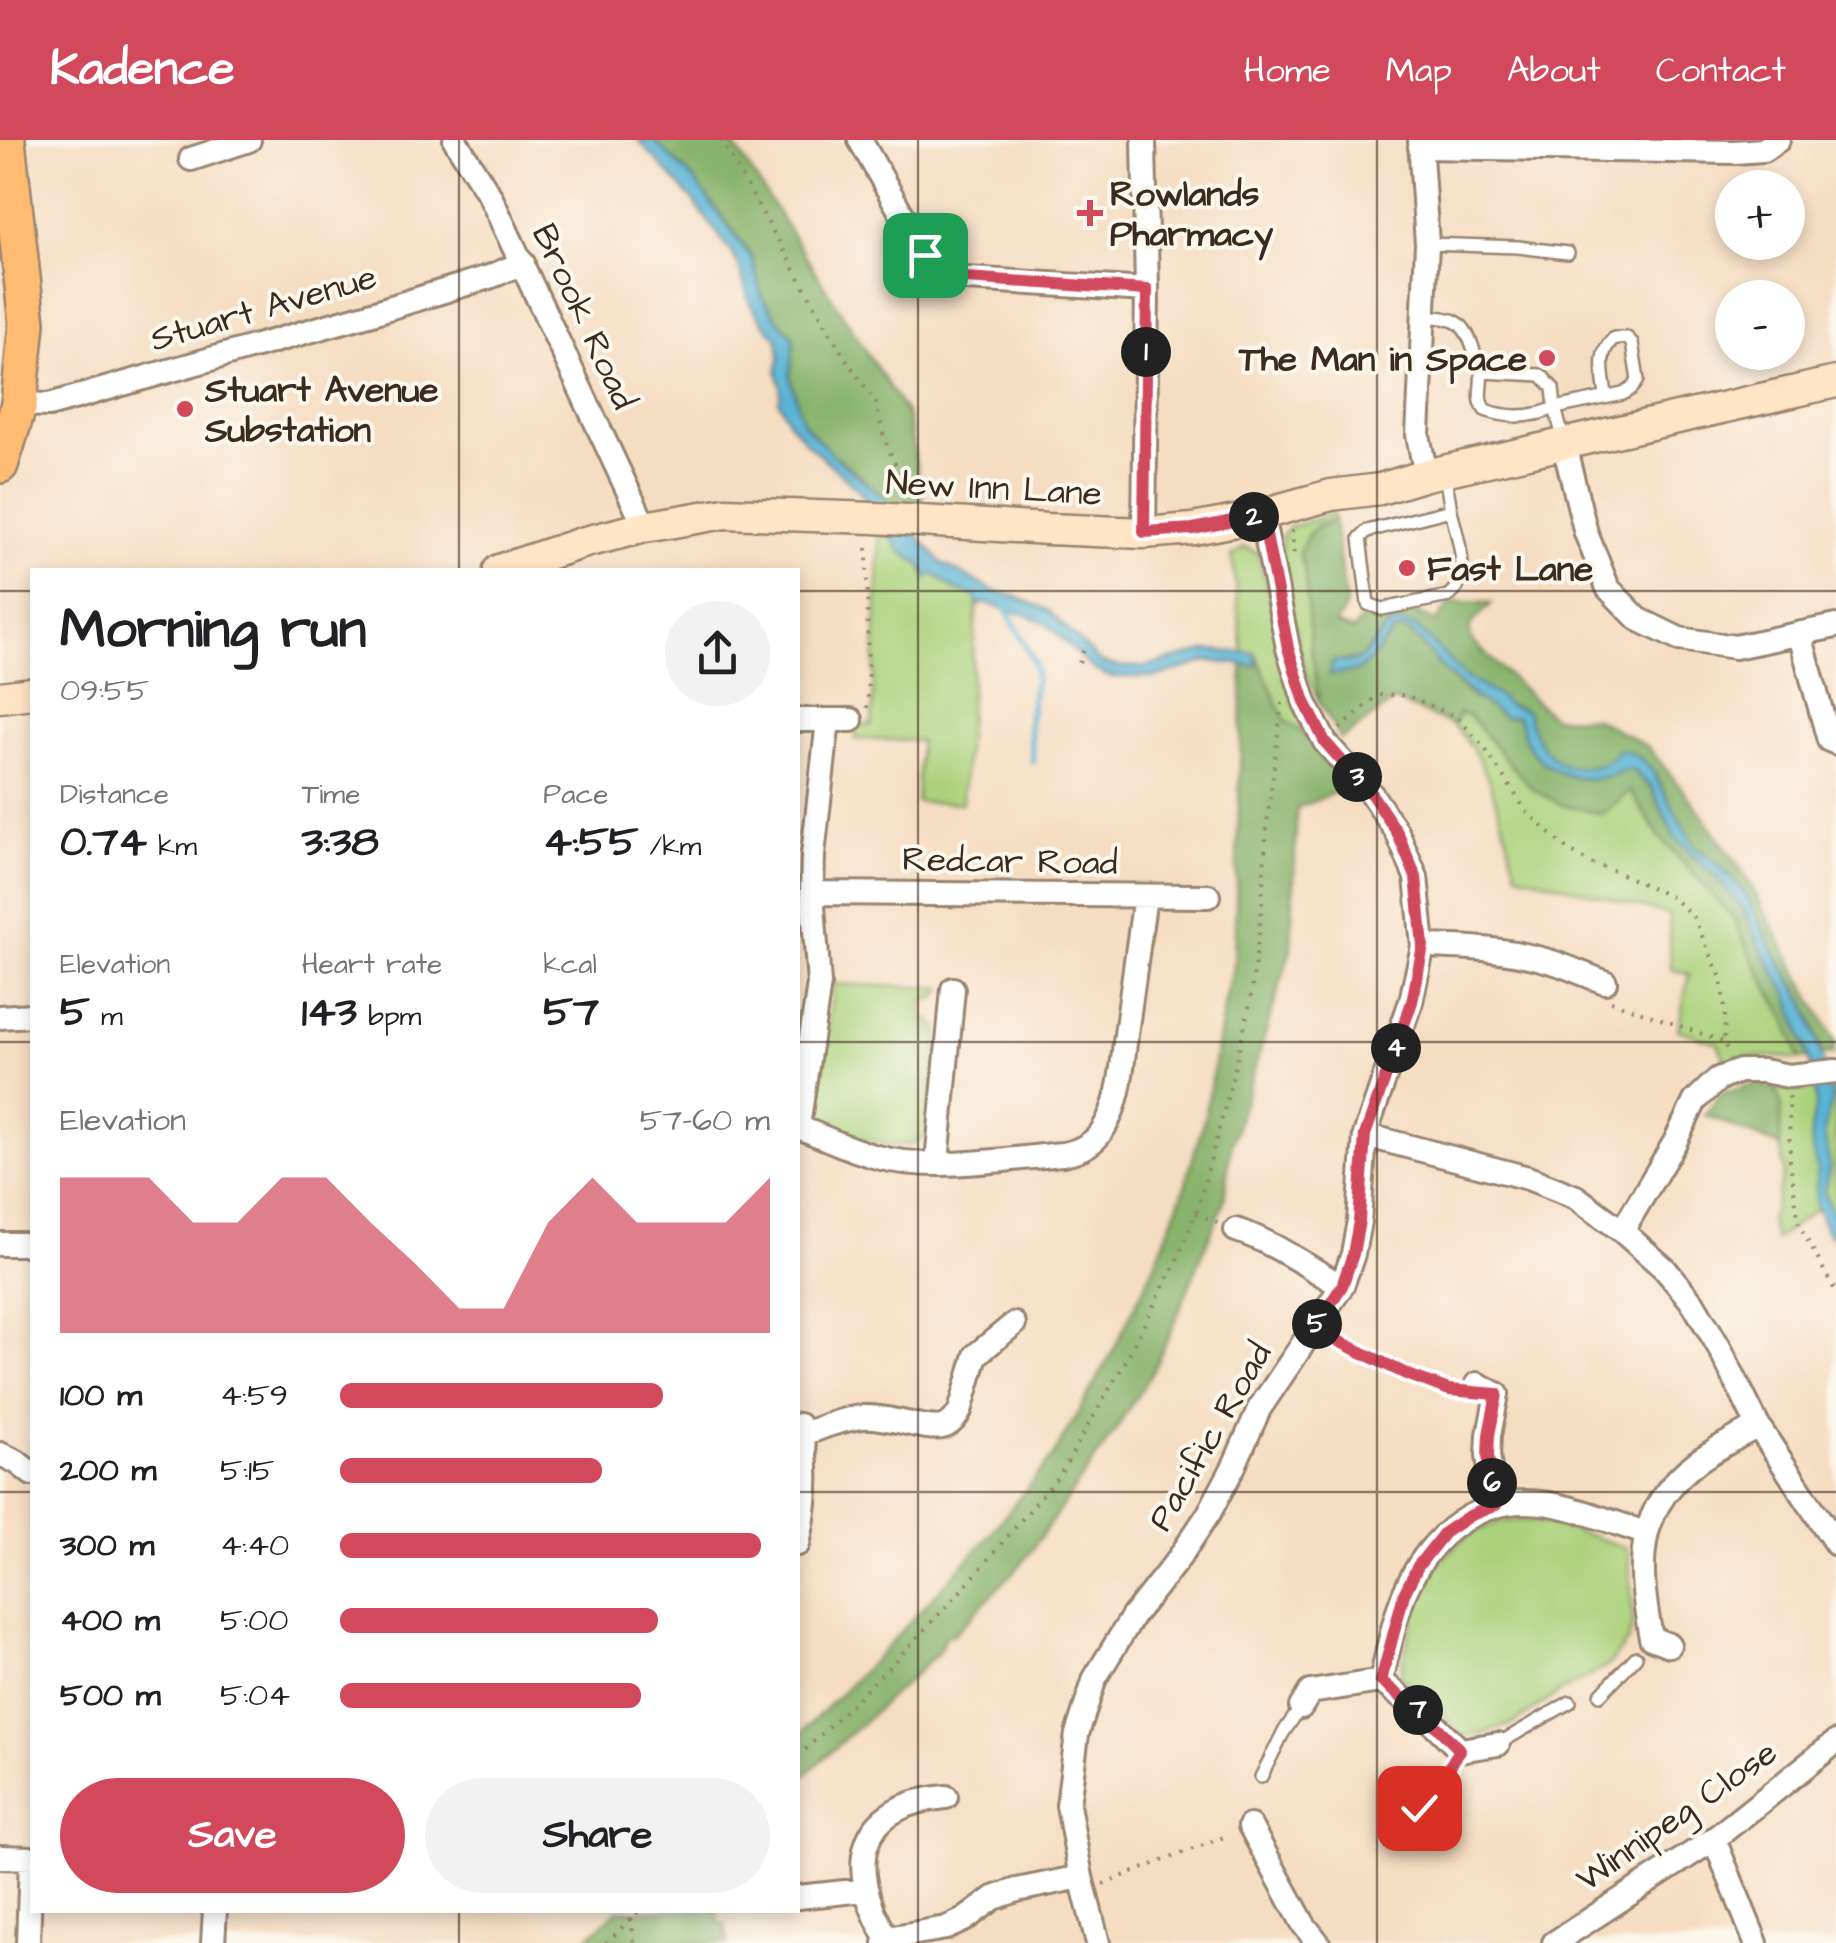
<!DOCTYPE html>
<html lang="en">
<head>
<meta charset="utf-8">
<style>
	body { margin:0; font-family:"Architects Daughter",sans-serif; background:#f2f2f2; color:#202124; height:100vh; display:flex; flex-direction:column; font-size:38px; white-space:nowrap }
	* { box-sizing:border-box; margin:0 }
	p { font-size:32px; color:#757577 }
	.icon { flex:none; width:55px; height:55px; fill:none; stroke:currentColor; stroke-width:2; stroke-linecap:round; stroke-linejoin:round }
	.map { position:relative; flex:1; overflow:hidden }
	.panel { position:absolute; left:30px; top:428px; width:770px; height:1345px; display:flex; flex-direction:column; background:#fff; border-radius:0px; box-shadow:0 5px 15px #0003 }
	.panel>* { flex:none }
	.tools { position:absolute; left:1715px; top:30px; display:grid; gap:20px }
	.tools a { display:grid; place-items:center; width:90px; height:90px; border-radius:50%; background:#fff; box-shadow:0 5px 15px #0003; font-size:50px }
	.pin { position:absolute; display:grid; place-items:center; width:85px; height:85px; color:#fff; margin:-42px; border-radius:20px; box-shadow:0 5px 15px #0006 }
	.km { position:absolute; width:50px; height:50px; margin:-25px; border-radius:50%; background:#222; color:#fff; font-size:28px; line-height:50px; text-align:center }
	.round { display:grid; place-items:center; flex:none; width:105px; height:105px; border-radius:52px; background:#f2f2f2 }
	.summary { display:flex; align-items:center; justify-content:space-between; height:170px; padding:0 30px }
	h1 { font-size:55px; font-weight:700; line-height:75px }
	.stats { display:grid; grid-template-columns:repeat(3,1fr); gap:15px; height:170px; padding:10px 30px }
	.stats div { display:grid; align-content:center }
	.stats b { font-size:42px; font-weight:700 }
	.stats small { font-size:28px; font-weight:400 }
	.stats p { font-size:28px }
	.chart { height:280px; padding:20px 30px }
	.chart p { display:flex; justify-content:space-between }
	.chart svg { width:100%; height:180px; margin-top:10px; fill:#d1495b; opacity:.7 }
	.action { display:flex; gap:20px; margin-top:auto; padding:20px 30px }
	.action a { flex:1; height:115px; border-radius:60px; background:#d1495b; color:#fff; font-size:40px; font-weight:700; line-height:115px; text-align:center }
	.action a+a { background:#f2f2f2; color:#202124 }
	ul { padding:0 30px; list-style:none; font-size:32px }
	li { display:grid; grid-template-columns:160px 120px 1fr; align-items:center; height:75px }
	li i { height:25px; border-radius:12px; background:#d1495b }
	header { display:flex; align-items:center; gap:60px; box-sizing:border-box; height:140px; padding:0 50px; background:#d1495b; color:#fff }
	header strong { font-size:48px }
	nav { display:flex; gap:55px; margin-inline-start:auto; font-size:35px }
	.map>svg:first-child { display:block }
	.green { fill:#aad17c; stroke:#727e4d; stroke-width:2.5 }
	.forest { fill:#87b36c; stroke:#616e45; stroke-width:2.5 }
	.water { fill:#58b3d6; stroke:#4a6e7a; stroke-width:2.5 }
	.lines { fill:none; stroke-linecap:round; stroke-linejoin:round }
	.stream { stroke:#58b3d6; stroke-width:6 }
	.lane-casing { stroke:#988470; stroke-width:16 }
	.street-casing { stroke:#988470; stroke-width:28 }
	.secondary-casing { stroke:#988470; stroke-width:35 }
	.primary-casing { stroke:#988470; stroke-width:40 }
	.path { stroke:#988470; stroke-width:4; stroke-dasharray:2.5 8; stroke-linecap:butt }
	.lane { stroke:#fff; stroke-width:11 }
	.street { stroke:#fff; stroke-width:22 }
	.secondary { stroke:#ffe4c6; stroke-width:30 }
	.primary { stroke:#ffbb71; stroke-width:35 }
	.route-casing { stroke:#fff; stroke-width:20 }
	.route { stroke:#d1495b; stroke-width:12 }
	.grid { fill:none; stroke:#3b2a1e; stroke-width:2.5; stroke-opacity:0.55 }
	.poi-dot { fill:#d1495b; stroke:#fbf7ec; stroke-width:4 }
	.labels { text-anchor:middle; stroke-width:8; stroke-linejoin:round; paint-order:stroke }
	.poi-label { font-size:35px; font-weight:bold; fill:#3b2a1e; stroke:#fbf7ec; text-anchor:start }
	.street-label { font-size:35px; fill:#3b2a1e; stroke:#fbf7ec }
</style>
</head>
<body>
<header>
<strong>Kadence</strong>
<nav><a>Home</a><a>Map</a><a>About</a><a>Contact</a></nav>
</header>
<div class="map">
<svg width="1836" height="1803" viewBox="0 0 1836 1803">
	<rect width="100%" height="100%" fill="#fbf7ec"/>
	<filter id="ink" filterUnits="userSpaceOnUse"><feTurbulence type="fractalNoise" baseFrequency=".01" numOctaves="2"/><feDisplacementMap in="SourceGraphic" scale="20" xChannelSelector="R" yChannelSelector="G"/><feConvolveMatrix kernelMatrix="1 2 1 2 8 2 1 2 1" color-interpolation-filters="sRGB"/></filter>
	<filter id="wash" filterUnits="userSpaceOnUse"><feTurbulence type="fractalNoise" baseFrequency=".0048" numOctaves="4" result="noise"/><feDisplacementMap in="SourceGraphic" scale="40" xChannelSelector="R" yChannelSelector="G"/><feGaussianBlur stdDeviation="2.25" result="paint"/><feColorMatrix in="noise" values="0 0 0 0 0 0 0 0 0 0 0 0 0 0 0 0 0 1.4 0 .05"/><feComposite in="paint" operator="in"/></filter>
	<g filter="url(#wash)">
		<rect width="100%" height="100%" fill="#f5ddc1"/>
		<path class="green" d="M1333 373 1334 380 1317 385 1299 414 1304 427 1311 508 1319 561C1299 530 1289 453 1281 415L1282 398 1288 388Z
			M880 391 888 393 901 411 923 427 924 434 933 433 954 449 974 456 977 461 962 663 916 662 920 601 856 599V585H872Z
			M1245 407 1258 413 1306 595 1285 580 1255 513 1243 512 1232 416Z
			M1460 573 1469 576 1497 607 1630 650 1659 696 1734 779 1754 822 1786 879 1800 919C1775 916 1750 915 1725 921L1718 903 1678 890 1689 834 1671 829 1669 775 1517 733C1502 683 1492 623 1453 585Z
			M833 844 942 848C939 859 932 859 924 860L923 880 931 881 939 890 928 995 910 1005H887L824 989 819 968Z
			M1756 943C1793 954 1799 953 1836 943V1083L1826 1061 1775 1100 1770 1081 1784 1032 1780 1006 1705 975 1721 954Z
			M1533 1381 1557 1385 1625 1407 1629 1414 1633 1481 1629 1500 1608 1526 1560 1552 1514 1583 1480 1595 1467 1596 1460 1594 1438 1567 1410 1547 1400 1535C1406 1510 1410 1483 1420 1459 1433 1426 1464 1389 1501 1382 1511 1380 1522 1381 1533 1381Z"/>
		<path class="forest" d="M654 0H731L907 275 924 366 888 363 858 334 833 315 803 283 790 237 791 193 780 183 762 157 752 118 736 94 695 41Z
			M1334 380 1346 466 1335 484 1353 491 1363 476 1417 473 1437 482 1451 462 1492 463 1470 486V499L1552 577 1595 578 1648 607 1696 666 1746 737 1835 901 1834 914 1822 915 1807 864 1775 813 1761 782 1716 722 1694 706 1653 632 1644 621 1619 610C1615 614 1612 619 1608 622 1594 631 1568 630 1555 621 1538 609 1529 585 1520 568L1507 565 1500 557 1467 538 1416 487 1397 482 1389 486 1359 519 1333 522 1330 534 1372 518 1394 491 1404 490 1415 496 1438 524 1464 550 1475 559 1494 568 1498 574 1517 577 1522 583 1527 603 1576 638 1607 637 1628 627 1632 629 1652 649 1675 698 1715 736 1745 772 1760 807 1788 853 1808 918 1800 919 1786 879 1754 822 1734 779 1659 696 1630 651 1603 674 1562 665 1531 648 1469 576 1460 573 1453 585 1394 561 1341 600 1319 561 1311 508 1304 427 1299 414C1308 391 1312 387 1334 380Z
			M1255 513 1285 580 1304 594 1346 648 1297 668 1291 809 1231 1006 1224 1061 1171 1191 1152 1232 1116 1289 1023 1422 954 1494 945 1496 938 1513 798 1642V1596L884 1510 982 1404 1054 1315 1112 1213 1155 1124 1184 1050 1205 975 1227 850 1234 828 1243 524 1257 526Z
			M1756 943 1775 949 1781 963 1780 1006 1705 975 1721 954Z
			M618 1770H717L719 1783 725 1784 728 1803H582Z"/>
		<path class="water" d="M638 0H654L695 41 752 118 762 157 780 183 791 193 794 203 790 237 803 283 833 315 880 354 942 423 992 450 1017 457 1048 470 1100 522 1115 526 1143 527 1209 510 1255 513 1257 526 1208 521 1158 537H1110L1091 528 1047 484 1033 477 984 463 979 466 974 456 954 449 934 434 927 438 923 427 901 411 858 349 807 304 788 280 779 261 781 248 777 231 780 217 778 199 764 184 750 164 739 127 732 113 691 58Z
			M1397 482 1416 487 1467 538 1500 557 1507 565 1527 571C1535 603 1555 634 1592 627 1605 624 1610 620 1619 610 1633 611 1645 621 1653 632L1694 706 1716 722 1745 753 1775 813 1807 865 1833 958 1824 992 1830 1026 1824 1051 1836 1083V1100L1827 1092 1815 1063 1817 1030 1812 1009 1811 990 1816 961 1815 949 1807 912 1788 853 1760 807 1745 772 1715 736 1675 698 1652 648 1632 629C1623 629 1618 633 1609 636 1581 645 1546 632 1529 607 1523 598 1523 586 1517 577H1504C1481 563 1461 547 1442 528 1430 516 1422 502 1409 492L1404 490 1394 491 1372 518 1358 531 1330 535 1333 521C1341 521 1352 524 1359 519 1374 509 1380 489 1397 482Z"/>
		<g class="lines">
			<path class="stream" d="M1005 466 1034 522 1036 535 1029 583 1033 622"/>
		</g>
	</g>
	<g filter="url(#ink)">
		<g class="lines">
			<g class="lane-casing">
				<path id="lane" d="M1427 104 1518 107 1568 113
					M1425 176C1454 179 1463 178 1473 208 1475 215 1480 224 1481 231 1483 247 1476 257 1485 270 1510 279 1532 278 1555 268L1553 248 1541 235 1481 232
					M1564 301 1555 268 1623 254C1630 250 1634 248 1638 240L1632 203 1627 198H1614C1596 214 1604 235 1606 257
					M1445 335 1451 370 1367 391 1360 398 1368 464 1382 469 1449 456C1474 438 1456 395 1451 370
					M1600 1555 1636 1517
					M1498 1604 1570 1562
					M1261 1637 1283 1593 1301 1567
					M1398 1680C1424 1666 1432 1655 1448 1630"/>
			</g>
			<g class="street-casing">
				<path id="street" d="M455 0 490 56 645 387
					M860 0 925 115 944 132 966 139 1147 150
					M1144 0 1147 150 1144 393
					M1420 0 1427 104 1418 295 1426 335
					M1420 7 1734 12 1763 10 1778 0
					M191 19 249 0
					M19 264 49 265 369 174 492 136 523 123
					M1564 305 1586 393 1608 448 1638 479 1679 499 1735 507 1836 486
					M1800 495 1829 600 1836 603
					M798 580H851
					M812 753 1208 756
					M1423 806C1467 807 1510 809 1552 822 1569 827 1587 836 1605 842
					M0 877 32 875
					M798 987C824 997 850 1010 877 1017 934 1032 1005 1019 1063 1014 1079 1011 1093 1005 1102 991 1122 961 1122 921 1127 887 1133 843 1139 799 1145 756
					M798 987 819 844 812 753 813 715 828 580
					M1365 995 1528 1038 1576 1057 1622 1091 1665 1129 1693 1163 1719 1207 1758 1286 1836 1404
					M937 1022 953 849
					M1236 1090C1274 1102 1307 1127 1342 1146
					M1622 1091 1675 1002 1695 961 1718 939 1740 931H1763L1789 936 1836 931
					M0 1104H32
					M1477 1244 1497 1254 1489 1295 1488 1316 1496 1365
					M802 1295C822 1287 842 1279 863 1277 887 1275 926 1291 942 1287 951 1285 956 1278 960 1271L976 1215 1014 1184
					M0 1314 17 1322 32 1334
					M798 1404C807 1365 811 1324 799 1285
					M1669 1505 1651 1498C1638 1427 1633 1370 1697 1322 1716 1308 1738 1297 1758 1286
					M1381 1541C1388 1512 1393 1480 1405 1452 1426 1402 1469 1362 1526 1362 1566 1362 1607 1381 1645 1393
					M1301 1567 1310 1552 1381 1541 1432 1582 1460 1610 1498 1604
					M1250 1686 1304 1785 1318 1803
					M1714 1699 1756 1803
					M0 1717 32 1718
					M798 1757 864 1750
					M887 1798C846 1728 854 1665 946 1657
					M28 1803 31 1718
					M213 1803 215 1770
					M885 1803 887 1798 946 1788 964 1780 994 1758 1017 1750 1081 1737
					M1098 1803 1081 1737 1068 1665 1077 1594 1095 1538 1133 1476 1179 1418 1209 1373 1234 1326 1259 1269 1342 1146 1353 1114 1359 1081 1365 995 1411 861 1423 806 1416 737 1397 692 1372 655 1325 602 1305 563 1288 508 1262 375
					M1554 1803 1714 1699 1836 1602"/>
			</g>
			<g class="secondary-casing">
				<path id="secondary" d="M499 430 585 402 645 387 725 373 874 378 1047 389 1144 393 1193 389 1241 380 1331 355 1380 349 1426 335 1836 242
					M0 557 32 553"/>
			</g>
			<g class="primary-casing">
				<path id="primary" d="M0 325 19 264 27 183 7 0"/>
			</g>
			<path class="path" d="M721 0 842 213 876 263 884 298 909 356
				M1292 390 1294 420
				M1079 523 1086 503
				M867 568 868 564 867 403
				M1340 589 1378 555H1406L1457 577 1484 607 1526 671 1568 710 1590 723 1615 731 1673 758 1694 778 1721 838 1725 870 1724 902 1728 913
				M1611 861 1724 902
				M1789 956 1790 1020 1799 1085 1836 1152
				M1196 1073 1219 1084
				M1332 1198 1406 1235 1456 1250
				M798 1617 900 1516 970 1441 1061 1333 1125 1222 1177 1120 1196 1073 1229 952 1250 863 1261 776 1267 683 1282 562
				M1103 1744 1229 1695
				M631 1778 634 1803
				M606 1803 640 1770"/>
			<use href="#lane" class="lane"/>
			<use href="#street" class="street"/>
			<use href="#secondary" class="secondary"/>
			<use href="#primary" class="primary"/>
		</g>
	</g>
	<g class="lines" filter="url(#ink)">
		<g class="route-casing">
			<path id="route" d="M925 115 944 132 966 138 1147 150 1144 392 1193 389 1262 375 1288 508 1305 562 1325 602 1372 655 1397 692 1416 737 1423 806 1412 862 1365 995 1359 1081 1353 1114 1342 1146 1314 1189 1406 1234 1449 1250 1497 1254 1489 1295 1488 1316 1496 1365 1469 1376 1444 1393 1418 1426 1404 1454 1381 1541 1432 1582 1460 1610 1430 1658 1419 1668"/>
		</g>
		<use href="#route" class="route"/>
	</g>
	<path class="grid" d="M459 0V430M918 0V1803M1377 0V1803M0 451H32M798 451H1836M0 902H32M798 902H1836M0 1352H32M798 1352H1836M459 1770V1803"/>
	<g class="poi-dot">
		<path d="M1085 58h10v10h10v10h-10v10h-10v-10h-10v-10h10z"/>
		<circle cx="1547" cy="218" r="10"/>
		<circle cx="185" cy="269" r="10"/>
		<circle cx="1407" cy="428" r="10"/>
	</g>
	<g class="labels">
		<g class="poi-label">
			<text x="1110" y="65">Rowlands<tspan x="1110" dy="40">Pharmacy</tspan></text>
			<text x="1527" y="230" text-anchor="end">The Man in Space</text>
			<text x="205" y="261">Stuart Avenue<tspan x="205" dy="40">Substation</tspan></text>
			<text x="1427" y="440">Fast Lane</text>
		</g>
		<g class="street-label">
			<text transform="translate(263 167) rotate(-16)" y="12">Stuart Avenue</text>
			<text transform="translate(585 176) rotate(65)" y="12">Brook Road</text>
			<text transform="translate(994 347) rotate(3)" y="12">New Inn Lane</text>
			<text transform="translate(1010 720) rotate(1)" y="12">Redcar Road</text>
			<text transform="translate(1209 1296) rotate(-60)" y="12">Pacific Road</text>
			<text transform="translate(1676 1675) rotate(-35)" y="12">Winnipeg Close</text>
		</g>
	</g>
</svg>
<div class="tools">
<a>+</a>
<a>−</a>
</div>
<div class="pin" style="left:925px;top:115px;background:#1e9e55"><svg class="icon" aria-label="arrive" viewBox="0 0 24 24"><path d="M6 21V4h12l-3 4 3 4H6"/></svg></div>
<div class="pin" style="left:1419px;top:1668px;background:#d93025"><svg class="icon" aria-label="check" viewBox="0 0 24 24"><path d="M5 12l5 5 9-10"/></svg></div>
<b class="km" style="left:1146px;top:212px">1</b>
<b class="km" style="left:1254px;top:377px">2</b>
<b class="km" style="left:1357px;top:637px">3</b>
<b class="km" style="left:1396px;top:908px">4</b>
<b class="km" style="left:1317px;top:1184px">5</b>
<b class="km" style="left:1492px;top:1343px">6</b>
<b class="km" style="left:1418px;top:1570px">7</b>
<section class="panel">
<div class="summary"><div><h1>Morning run</h1><p>09:55</p></div><a class="round"><svg class="icon" aria-label="share" viewBox="0 0 24 24"><path d="M12 15V3M7 8l5-5 5 5M5 13v7h14v-7"/></svg></a></div>
<div class="stats">
<div><p>Distance</p><b>0.74<small> km</small></b></div>
<div><p>Time</p><b>3:38</b></div>
<div><p>Pace</p><b>4:55<small> /km</small></b></div>
</div>
<div class="stats">
<div><p>Elevation</p><b>5<small> m</small></b></div>
<div><p>Heart rate</p><b>143<small> bpm</small></b></div>
<div><p>kcal</p><b>57</b></div>
</div>
<div class="chart"><p><span>Elevation</span>57–60 m</p>
<svg viewBox="0 0 160 44" preserveAspectRatio="none"><path d="M0 44V6L10 6L20 6L30 17L40 17L50 6L60 6L70 17L80 27L90 38L100 38L110 17L120 6L130 17L140 17L150 17L160 6V44z"/></svg>
</div>
<ul>
<li><b>100 m</b>4:59<i style="width:75%"></i></li>
<li><b>200 m</b>5:15<i style="width:61%"></i></li>
<li><b>300 m</b>4:40<i style="width:98%"></i></li>
<li><b>400 m</b>5:00<i style="width:74%"></i></li>
<li><b>500 m</b>5:04<i style="width:70%"></i></li>
</ul>
<div class="action"><a>Save</a><a>Share</a></div>
</section>
</div>
</body>
</html>
